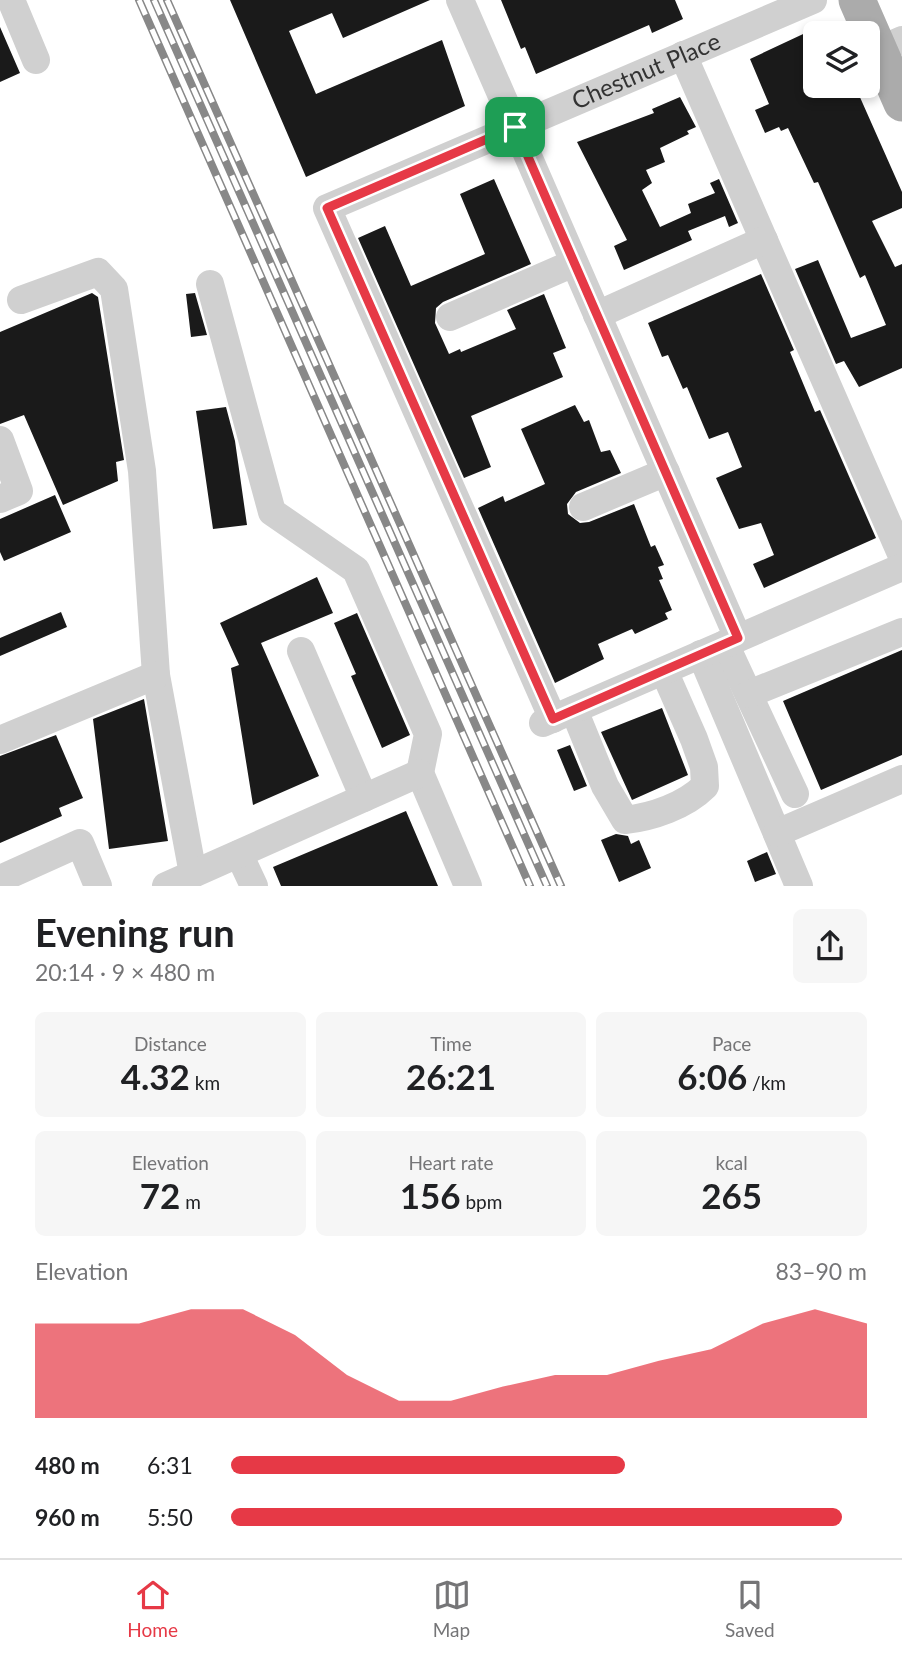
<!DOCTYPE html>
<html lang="en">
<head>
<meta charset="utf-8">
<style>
	body { margin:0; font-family:Lato,sans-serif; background:#f6f6f6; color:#202124; height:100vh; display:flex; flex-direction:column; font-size:26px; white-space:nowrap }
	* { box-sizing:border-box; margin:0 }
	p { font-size:23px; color:#757577 }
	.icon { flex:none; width:38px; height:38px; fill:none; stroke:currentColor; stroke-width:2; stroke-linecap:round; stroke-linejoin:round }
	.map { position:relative; height:886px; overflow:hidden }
	.side { display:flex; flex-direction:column; background:#fff; flex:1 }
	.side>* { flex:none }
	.tools { position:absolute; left:803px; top:21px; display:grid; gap:14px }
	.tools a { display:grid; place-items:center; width:77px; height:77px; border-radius:10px; background:#fff; box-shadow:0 4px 10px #0003; font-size:35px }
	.pin { position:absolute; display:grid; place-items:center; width:60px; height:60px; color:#fff; margin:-30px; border-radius:14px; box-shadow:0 4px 10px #0006 }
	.round { display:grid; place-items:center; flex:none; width:74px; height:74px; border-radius:10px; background:#f6f6f6 }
	.overview { display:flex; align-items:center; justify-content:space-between; height:119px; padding:0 35px }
	h1 { font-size:38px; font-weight:700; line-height:52px }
	.stats { display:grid; grid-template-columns:repeat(3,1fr); gap:10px; height:119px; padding:7px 35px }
	.stats div { display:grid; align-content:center; border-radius:10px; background:#f6f6f6; text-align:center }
	.stats b { font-size:35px; font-weight:700 }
	.stats small { font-size:19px; font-weight:400 }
	.stats p { font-size:19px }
	.chart { height:196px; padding:14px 35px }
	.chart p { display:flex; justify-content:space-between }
	.chart svg { width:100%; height:126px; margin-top:7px; fill:#e63946; opacity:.7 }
	ul { padding:0 35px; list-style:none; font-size:23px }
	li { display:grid; grid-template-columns:112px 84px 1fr; align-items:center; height:52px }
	li i { height:18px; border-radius:9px; background:#e63946 }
	.tab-bar { display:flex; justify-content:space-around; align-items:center; height:98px; border-top:2px solid #e0e0e0; background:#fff; font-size:19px; color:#757577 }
	.tab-bar a { display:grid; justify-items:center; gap:4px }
	.tab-bar .current { color:#e63946 }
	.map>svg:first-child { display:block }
	.building { fill:#1a1a1a }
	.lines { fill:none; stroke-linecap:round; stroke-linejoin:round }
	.minor { stroke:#d0d0d0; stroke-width:28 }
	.major { stroke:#ababab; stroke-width:37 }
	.rail-casing { stroke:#888; stroke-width:8 }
	.rail { stroke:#fff; stroke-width:5; stroke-dasharray:16; stroke-linecap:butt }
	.route-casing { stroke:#fff; stroke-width:14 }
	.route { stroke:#e63946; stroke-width:9 }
	.labels { text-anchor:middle; stroke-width:7; stroke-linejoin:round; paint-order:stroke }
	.street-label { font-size:24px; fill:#333; stroke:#fff }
</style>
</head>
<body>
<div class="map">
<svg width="902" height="886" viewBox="0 0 902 886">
	<rect width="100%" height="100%" fill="#fff"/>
	<path class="building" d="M230 0H430L343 38 332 13 289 31 316 94 442 40 465 106 306 177Z
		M501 0H675L683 19 652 33 649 25 536 74 525 47 521 49Z
		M0 27 20 73 0 82Z
		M816 28V86H855L902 192V208L872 221 895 267 902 264V368L859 387 844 361 836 364 795 269 818 260 851 338 886 325 865 275 860 278 818 182 814 183 788 128 781 131 779 127 765 133 755 110 769 104 750 59Z
		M680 97 696 127 687 131 689 134 660 148 665 162 646 170 652 183 642 190 660 227 691 213 688 204 715 193 710 183 719 179 738 223 729 227 725 216 688 231 692 240 624 270 614 246 627 240 577 142 654 113 652 109Z
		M494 179 531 264 443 302 436 308 435 323 449 354 460 349 461 352 516 329 507 310 544 294 566 348 553 353 563 377 471 416 491 467 464 478 358 238 385 226 411 286 485 254 460 194Z
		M761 274 794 350 790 352 815 412 820 410 876 538 764 588 753 564 774 555 761 523 739 529 716 478 742 467 728 432 709 439 687 387 683 389 668 355 662 357 648 323Z
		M92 293 98 297 124 460 116 462 118 481 63 505 24 415 0 424V332Z
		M195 293 207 335 191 337 186 294Z
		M575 405 584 422 589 420 601 452 610 450 621 473 576 492 567 504 568 514 580 523 589 522 634 504 651 547 655 545 664 565 658 567 663 579 659 580 672 610 665 613 668 619 635 634 632 629 598 644 604 659 555 683 478 508 503 496 505 502 545 484 521 429Z
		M226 407 235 441 247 525 213 529 196 411Z
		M55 495 71 532 4 561 0 552V519Z
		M317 577 333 613 261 643 319 776 253 805 231 668 239 665 220 623Z
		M61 612 67 627 0 656V638Z
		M357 613 410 735 382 748 351 676 356 674 334 623Z
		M902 650V755L821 790 783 701Z
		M144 699 168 841 109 849 93 719Z
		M662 708 688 775 632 800 601 732Z
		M56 735 83 798 59 808 62 816 0 843V756Z
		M570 745 587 786 574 791 557 750Z
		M406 811 438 886H281L273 867Z
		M616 834 628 836 631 844 639 840 651 868 619 882 601 840Z
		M767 852 776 874 755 882 747 861Z"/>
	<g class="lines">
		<g class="minor">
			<path d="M11 0 36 60"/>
			<path d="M460 0 738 638"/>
			<path d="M879 50 902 40"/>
			<path d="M683 55 902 556"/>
			<path d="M210 284 272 512 356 570 428 734 420 773"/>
			<path d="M21 300 98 272 114 289 142 471 156 675 193 874"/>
			<path d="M597 315 764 240"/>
			<path d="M450 317 574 263"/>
			<path d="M0 440 19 491 0 499"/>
			<path d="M583 507 666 472"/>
			<path d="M725 644 795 794"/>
			<path d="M301 651 364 798"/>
			<path d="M701 654 799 886"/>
			<path d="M749 694 902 632"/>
			<path d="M574 710 605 786 625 820C652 817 685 806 705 786L704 767 694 739 664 671"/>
			<path id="s1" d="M553 719 327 208 813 0"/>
			<path d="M543 723 902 567"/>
			<path d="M0 740 156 675"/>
			<path d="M420 773 468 886"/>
			<path d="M777 833 902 779"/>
			<path d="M239 854 254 886"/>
			<path d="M0 879 80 843 98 886"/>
			<path d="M166 886 420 773"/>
		</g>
		<path class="major" d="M857 0 902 103"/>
		<g class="rail-casing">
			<path id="rail" d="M139 0 530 886
				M154 0 547 886
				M167 0 561 886"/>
		</g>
		<use href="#rail" class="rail"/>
	</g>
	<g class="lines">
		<g class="route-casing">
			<path id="route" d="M515 127 738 638 553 719 327 208Z"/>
		</g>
		<use href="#route" class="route"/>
	</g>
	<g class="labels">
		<g class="street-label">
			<text dy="8" stroke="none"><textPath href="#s1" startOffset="906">Chestnut Place</textPath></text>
		</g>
	</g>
</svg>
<div class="tools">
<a><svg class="icon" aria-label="layers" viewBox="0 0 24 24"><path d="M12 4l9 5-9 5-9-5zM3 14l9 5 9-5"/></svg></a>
</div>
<div class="pin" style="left:515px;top:127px;background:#1e9e55"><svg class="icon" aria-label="arrive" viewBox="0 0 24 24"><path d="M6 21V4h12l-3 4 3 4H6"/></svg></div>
</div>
<section class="side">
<div class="overview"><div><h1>Evening run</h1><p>20:14 · 9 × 480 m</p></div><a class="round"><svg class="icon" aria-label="share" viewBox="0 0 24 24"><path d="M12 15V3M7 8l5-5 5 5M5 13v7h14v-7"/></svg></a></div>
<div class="stats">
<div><p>Distance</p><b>4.32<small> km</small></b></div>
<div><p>Time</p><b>26:21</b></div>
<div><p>Pace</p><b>6:06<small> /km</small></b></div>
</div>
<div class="stats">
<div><p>Elevation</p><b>72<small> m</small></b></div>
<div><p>Heart rate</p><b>156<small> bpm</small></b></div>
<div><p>kcal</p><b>265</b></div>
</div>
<div class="chart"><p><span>Elevation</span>83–90 m</p>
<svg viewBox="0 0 160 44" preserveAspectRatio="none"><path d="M0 44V11L10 11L20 11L30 6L40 6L50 15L60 29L70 38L80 38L90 33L100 29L110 29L120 24L130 20L140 11L150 6L160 11V44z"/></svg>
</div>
<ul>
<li><b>480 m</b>6:31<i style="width:62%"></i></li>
<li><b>960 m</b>5:50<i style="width:96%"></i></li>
</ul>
</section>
<nav class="tab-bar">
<a class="current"><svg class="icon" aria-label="home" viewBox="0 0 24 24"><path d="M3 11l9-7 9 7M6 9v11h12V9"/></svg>Home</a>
<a><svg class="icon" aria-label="map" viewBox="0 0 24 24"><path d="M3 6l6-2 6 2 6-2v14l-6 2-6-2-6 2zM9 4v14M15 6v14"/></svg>Map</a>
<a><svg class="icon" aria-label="saved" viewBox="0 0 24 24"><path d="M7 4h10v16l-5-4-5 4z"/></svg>Saved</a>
</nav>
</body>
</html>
